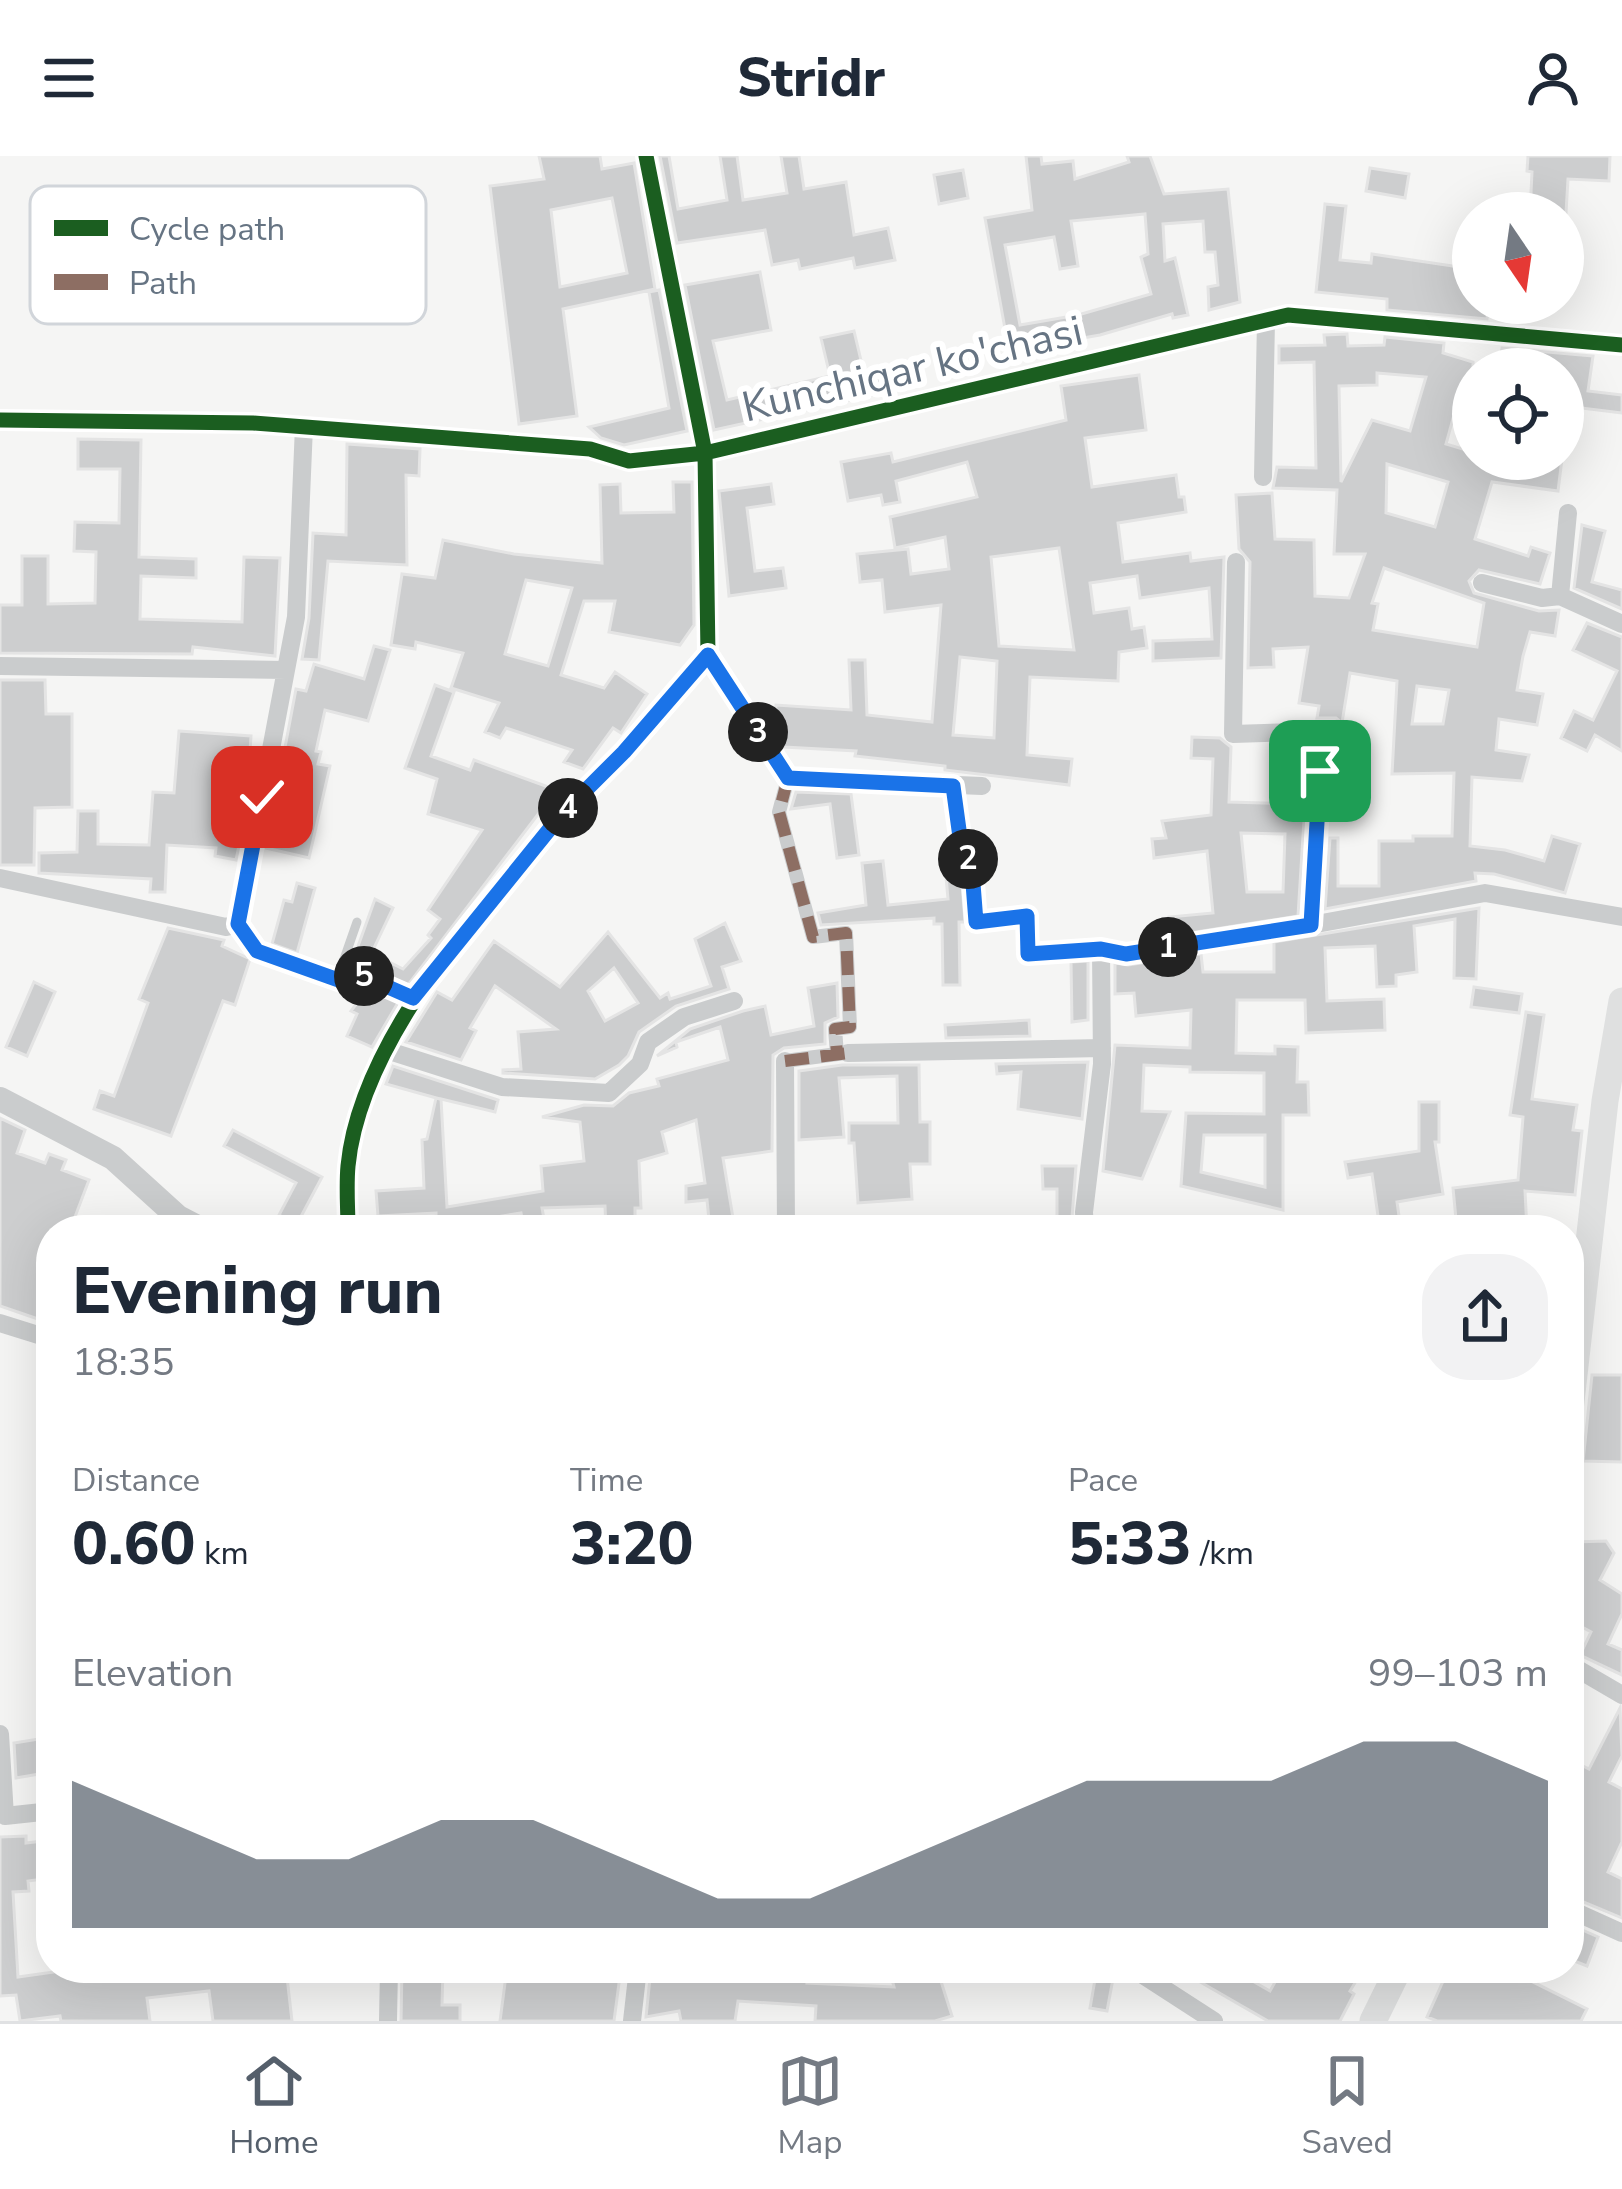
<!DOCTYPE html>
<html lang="en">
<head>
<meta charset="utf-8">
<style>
	body { margin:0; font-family:"Nunito Sans",sans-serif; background:#f2f2f3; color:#1f2937; height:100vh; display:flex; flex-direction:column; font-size:45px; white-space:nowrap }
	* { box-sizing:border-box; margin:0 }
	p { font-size:39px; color:#747a83 }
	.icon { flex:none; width:66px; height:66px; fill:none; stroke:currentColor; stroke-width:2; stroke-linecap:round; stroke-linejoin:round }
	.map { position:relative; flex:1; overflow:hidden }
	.details { position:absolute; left:36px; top:1059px; width:1548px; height:768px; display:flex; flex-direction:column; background:#fff; border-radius:48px; box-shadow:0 12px 48px #0002 }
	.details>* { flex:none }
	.needle { width:78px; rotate:167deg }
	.controls { position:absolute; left:1452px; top:36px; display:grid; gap:24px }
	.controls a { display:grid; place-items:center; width:132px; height:132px; border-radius:50%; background:#fff; box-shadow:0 12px 48px #0002; font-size:60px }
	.pin { position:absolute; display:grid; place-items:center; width:102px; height:102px; color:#fff; margin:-51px; border-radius:24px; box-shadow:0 6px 18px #0006 }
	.km { position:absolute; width:60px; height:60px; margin:-30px; border-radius:50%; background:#222; color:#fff; font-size:33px; line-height:60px; text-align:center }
	.round { display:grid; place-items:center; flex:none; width:126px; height:126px; border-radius:48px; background:#f2f2f3 }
	.overview { display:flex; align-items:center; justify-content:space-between; height:204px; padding:0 36px }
	h1 { font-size:66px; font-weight:800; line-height:90px }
	.metrics { display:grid; grid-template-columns:repeat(3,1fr); gap:18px; height:204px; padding:12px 36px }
	.metrics div { display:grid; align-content:center }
	.metrics b { font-size:60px; font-weight:800 }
	.metrics small { font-size:33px; font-weight:400 }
	.metrics p { font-size:33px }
	.chart { height:336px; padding:24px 36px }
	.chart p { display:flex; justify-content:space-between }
	.chart svg { width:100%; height:216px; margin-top:12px; fill:#555f6b; opacity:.7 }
	header { display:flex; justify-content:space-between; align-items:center; height:156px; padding:0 36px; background:#fff; font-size:54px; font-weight:800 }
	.tab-bar { display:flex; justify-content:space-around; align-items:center; height:168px; border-top:3px solid #e0e1e3; background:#fff; font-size:33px; color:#747a83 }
	.tab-bar a { display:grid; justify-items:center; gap:6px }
	.tab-bar .current { color:#555f6b }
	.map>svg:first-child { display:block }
	.building { fill:#cdcecf; stroke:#e4e4e4; stroke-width:3; fill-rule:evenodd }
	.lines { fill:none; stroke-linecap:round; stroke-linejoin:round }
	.service { stroke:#cacccd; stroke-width:9 }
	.pedestrian { stroke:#cacccd; stroke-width:14 }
	.minor { stroke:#cacccd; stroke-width:18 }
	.tertiary { stroke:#cacccd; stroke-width:24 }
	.secondary { stroke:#dfe0e0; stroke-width:27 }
	.quiet { stroke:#8d6e63; stroke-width:12; stroke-dasharray:24 12; stroke-linecap:butt }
	.cycleway-casing { stroke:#fff; stroke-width:22 }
	.cycleway { stroke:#1b5e20; stroke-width:15 }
	.route-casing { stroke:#fff; stroke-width:24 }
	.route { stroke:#1a73e8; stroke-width:15 }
	.labels { text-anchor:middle; stroke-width:12; stroke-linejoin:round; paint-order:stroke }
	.street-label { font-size:42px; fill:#667483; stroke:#fff }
	.key { fill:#fff; stroke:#d1d5da; stroke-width:3 }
	.key-label { font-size:33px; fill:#667483 }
</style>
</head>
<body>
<header><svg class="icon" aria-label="menu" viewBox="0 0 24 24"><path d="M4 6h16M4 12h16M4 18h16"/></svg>Stridr<svg class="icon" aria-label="person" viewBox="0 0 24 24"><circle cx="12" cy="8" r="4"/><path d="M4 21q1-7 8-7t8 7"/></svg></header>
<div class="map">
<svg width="1622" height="1865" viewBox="0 0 1622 1865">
	<rect width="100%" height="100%" fill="#f5f5f4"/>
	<path class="building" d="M539 0H600L602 13 634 7 655 133 563 153 577 260 519 268 490 30 544 23ZM612 42 627 117 560 131 551 54Z
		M660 0H669L678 53 727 44 720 0H737L743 44 787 37 781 0H799L804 33 846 26 854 79 888 72 895 104 855 112 853 102 800 113 798 104 772 109 765 74 677 87Z
		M1026 0H1041L1042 8 1073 5 1075 23 1129 6 1127 0H1150L1164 38 1228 33 1240 146 1209 154 1208 131 1218 129 1215 96H1205L1203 65 1163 68 1165 105 1175 102 1188 159 1173 162 1172 158 1100 179 1009 195 985 62 1032 54ZM1145 58 1148 98 1141 101 1151 138 1078 159 1020 169 1005 89 1054 81 1060 113 1078 110 1071 65Z
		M1528 0H1610L1609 25 1568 23 1566 57H1530L1532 16 1527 15Z
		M1370 12 1409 18 1405 42 1366 35Z
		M963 14 968 42 939 48 934 19Z
		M1325 48 1346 50 1340 104 1371 107 1372 98 1473 113V147H1489L1487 163 1387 154V143L1316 136Z
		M760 116 771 174 713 185 727 244 830 220 821 182 854 175 864 217 913 206 918 229 714 274 685 129Z
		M659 134 687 275 624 289 601 282 589 271 669 252 649 136Z
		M1347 178 1348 190 1384 189 1385 181 1444 187 1443 197 1473 206V227L1463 226 1446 288 1473 296V303H1562L1558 335 1492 326 1475 383 1528 400 1531 391 1550 397 1540 428 1479 414 1469 425 1474 437 1539 455 1559 454 1555 480 1530 476 1523 500 1517 534 1543 538 1537 569 1499 563 1496 594 1529 599 1522 625 1472 621 1470 690 1505 694 1544 705 1552 680 1580 688 1565 737 1494 718 1475 717 1476 725 1325 753 1330 682H1338V730H1379V685H1413V680H1452L1454 617 1392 618 1397 525 1350 517 1342 567 1336 562H1317L1319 550 1299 547 1308 491 1273 493 1274 511 1248 512 1250 406 1239 393 1236 339 1272 337 1275 383 1314 384 1315 440 1349 442 1365 398H1334L1337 334 1273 332 1277 311 1316 312 1314 206 1279 207V190L1325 189 1324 179ZM1377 217 1426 221 1410 275 1372 264 1341 326 1339 230 1377 229ZM1387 308 1448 326 1435 371 1386 357ZM1384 412 1484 447 1477 491 1373 474 1378 448 1372 447ZM1417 530 1449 534 1443 568H1412Z
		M1502 192 1593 200 1588 235 1622 239V257L1565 250 1568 223H1563V213H1499Z
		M1139 219 1146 274 1085 282 1092 331 1176 319 1179 341H1184L1186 356 1118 367 1123 406 1190 397 1191 405 1224 401 1221 502 1153 505V485L1212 483 1209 432 1140 442 1137 420 1090 427 1094 457 1129 452 1132 473 1144 471 1147 492 1119 496 1118 525 1030 521 1027 599 1072 603 1069 629 945 614V610L855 600 856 595 784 591 774 576 776 549 851 554 849 504H865L867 559 932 566 941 449 885 456 882 424 860 426 857 398 908 393 911 418 949 413 945 381 895 392 890 361 977 341 967 306 896 325 900 346 883 349 881 339 848 345 841 306 891 297 893 306 1066 264 1061 230ZM1059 392 1074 494 999 490 991 401ZM960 501 997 505 994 582 953 579Z
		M78 283 141 284 139 401 196 403V422L141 420 140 463 242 466 244 401 280 402 275 500 193 491 192 498 0 497V449H22V400H48V448L95 447 96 396 74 395 75 366 119 367 120 313H78Z
		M347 288 420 293 419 320 406 319 407 409 328 405 319 504 302 503 309 462 313 377 346 379Z
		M673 326H692L694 469 680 489 609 476 615 445H584L561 519 604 532 615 516 647 538 621 577 613 572 583 613 564 606 572 594 506 572 500 582 485 576 499 547 451 532 463 497 416 486 415 493 391 489 402 418 435 422 443 384 514 398 602 407 600 329 620 328 621 357 674 356ZM526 424 572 432 548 510 505 498Z
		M771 328 774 348 747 352 755 415 783 412 786 432 729 440 719 335Z
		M1582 369 1605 375 1592 426 1622 434V453L1574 432Z
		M1587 467 1622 481V595L1595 579 1587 595 1561 582 1574 555 1593 564 1617 515 1573 494Z
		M374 490 390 494 368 565 325 554 316 595 321 596 318 608 330 610 309 702 266 692 270 669 293 675 303 622 280 618 296 533 306 535 314 508 364 523Z
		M0 524H45L46 558H72V651L35 652 34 709H0Z
		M435 529 454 536 431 600 470 614 474 604 565 637 545 661 539 657 408 829 380 817 389 806 403 813 431 782 428 779 440 763 428 754 482 674 428 658 437 623 405 612Z
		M179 575 251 580 246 655 236 704 215 700 216 692 167 689 165 736H150L151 723 39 717V697L77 696 78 655H98V688L149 689 153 636 174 637Z
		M1192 581 1220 582 1231 591 1229 646 1305 648 1298 760 1171 780 1169 761 1213 757 1207 695 1154 702 1152 683 1166 682 1162 665 1211 659 1213 603 1191 602ZM1241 677 1285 678 1283 736H1247Z
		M796 636 851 638 859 699 837 702 830 648 791 653Z
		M883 705 888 749 948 743 945 709 961 716 965 766H959L960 829H943L942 768H934V762L821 769 818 757 866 749 862 707Z
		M297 727 315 732 297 797 272 788 284 744 292 746Z
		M375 743 393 752 365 811 353 804Z
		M1479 752 1476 823 1454 822 1455 763 1414 770 1417 816 1396 819V830L1377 831 1375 790 1325 792 1327 845 1384 843 1385 874 1306 877 1305 844H1237L1236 897 1275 898V890L1298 891 1297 926H1308L1309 959H1283V1054L1181 1030 1186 957 1264 958V917L1190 916V911L1144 909 1142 955 1170 956 1142 1023 1103 1015 1115 889 1190 892 1191 854 1136 860 1134 837 1115 838V807L1128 809 1201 798 1203 816H1274V786ZM1204 979H1265V1031L1201 1016Z
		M725 767 741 805 722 811 729 833 676 850 639 876 628 900 619 909 595 923 503 917V914L521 913 518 876 556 873 495 830 470 872 476 875 461 904 406 886 437 836 452 844 494 785 560 831 608 776 660 842 668 837 670 843 711 830 695 783ZM614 812 638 847 605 865 588 835Z
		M168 772 224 784 222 790 250 803 235 849 223 845 171 980 94 953 100 935 114 940 148 847 139 843Z
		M1088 805V864L1072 866 1071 806Z
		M34 826 55 836 27 900 6 891Z
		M837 827 838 861 825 867V888L784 892 773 899 772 995 723 1002 735 1074H710L707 1044 686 1046V1030L705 1027 696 964 662 976 667 997 639 1005 641 1052H635V1074H606L605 1050 542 1052 546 1074H524L521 1057 436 1071V1057L378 1060 376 1035 424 1032 422 984 427 983 436 942 440 943 386 928 393 910 498 944 495 956 441 943 447 1051 543 1035 541 1010 584 1005 580 966 542 961 584 949 613 950 629 937 659 930 657 923 728 904 720 871 676 886 677 891 657 900 690 873 743 855 765 850 771 879 814 870 808 832Z
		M1474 831 1522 838 1519 857 1471 851Z
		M368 832 399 845 372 891 347 880 357 858 351 855Z
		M1526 856 1544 859 1532 943 1577 949 1573 974 1582 975 1575 1039 1525 1035 1527 1074H1457L1453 1032 1518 1024 1523 961 1510 959Z
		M1029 864 1030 880 946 882 945 869Z
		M1088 906 1082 963 1018 953 1021 916 997 918 996 908Z
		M842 909H919L920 966H930V1008H910L912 1043 858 1047 854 987H849V967H898L897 920 839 922 844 981 799 984V915Z
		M1419 946H1439V986H1435L1443 1038 1397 1046 1401 1074H1380L1372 1018 1348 1022 1345 1006 1419 995Z
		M0 962 25 974 17 997 45 1007 49 998 66 1004 62 1014 89 1024 70 1074H51V1127L38 1163 0 1150Z
		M233 974 322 1021 297 1068 279 1059 296 1027 224 990Z
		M1042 1010H1076L1071 1074H1057V1033H1043Z
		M1592 1219H1622V1306L1583 1305Z
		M1606 1385 1614 1397 1600 1424 1622 1438V1458L1608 1488 1622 1494V1519L1580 1499 1591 1476 1569 1464 1573 1386Z
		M1620 1552 1622 1600 1609 1626 1622 1633V1686L1608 1716 1622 1723V1762L1569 1740V1603L1589 1613Z
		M51 1581V1616L16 1622 14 1587Z
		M26 1680V1687L51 1684V1722L28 1725 29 1735 13 1736 18 1821 82 1812H103L104 1819 154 1812H286L292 1865H213L209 1835 147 1842 150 1865H61L60 1860 20 1865 16 1839 0 1840V1681Z
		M1569 1768 1598 1781 1587 1810 1569 1803Z
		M402 1812H443L442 1849H460V1865H401Z
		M507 1812H552L599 1820 600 1812H621L614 1865H500Z
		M651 1812H701L808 1822 807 1827 894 1831 889 1812H917L921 1825 939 1819 952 1860 935 1865H815L816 1850 738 1845 735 1865H681L679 1855 646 1861Z
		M1097 1812H1115L1107 1855 1090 1852Z
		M1176 1812H1246L1242 1819 1270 1835 1283 1812H1364L1350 1835 1354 1838 1340 1865H1268Z
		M1449 1812H1505L1587 1853 1581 1865H1437L1427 1861Z"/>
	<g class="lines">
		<path class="service" d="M357 766 343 806 347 813 413 841"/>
		<path class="pedestrian" d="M788 622 779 656 813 781 846 777 850 871 835 873 837 898
			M963 703 971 702 976 766 1027 760 1028 798 1101 793 1126 798 1311 769
			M238 768 257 795 344 826 347 813
			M785 905 845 897"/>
		<path class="minor" d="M0 264 253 267 590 293 629 305 705 297 1288 159 1622 189
			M1263 321 1266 164
			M1568 357 1560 440 1622 468
			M1236 406 1233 578 1331 575 1320 615 1311 769 1485 737 1622 761
			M1482 427 1542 442 1560 440
			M708 499 788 622 982 630
			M0 510 286 514
			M953 630 963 703
			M0 722 226 771 238 768 296 461 304 270
			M386 894 502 931 609 937 640 908 648 886 684 861 734 845
			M848 897 1102 892
			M785 905 786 1074
			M348 1074C348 1053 346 1031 348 1010 362 863 527 700 624 596 653 565 680 531 708 499L705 297 646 0
			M1085 1074 1084 1056 1102 908 1101 793
			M0 1167 51 1183
			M1569 1508 1622 1539
			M0 1578 5 1660 51 1655
			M1569 1753 1622 1777
			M1132 1812 1214 1865
			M388 1865 389 1812
			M632 1865 638 1812"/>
		<path class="tertiary" d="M0 943 113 1002 178 1061 203 1074"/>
		<path class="secondary" d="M1569 1263 1605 945 1622 845
			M1373 1865 1399 1812"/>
		<path class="quiet" d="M788 622 779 656 813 781 846 777 850 871 835 873 837 898
			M963 703 971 702 976 766 1027 760 1028 798 1101 793 1126 798 1311 769
			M238 768 257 795 344 826 347 813
			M785 905 848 897"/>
		<g class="cycleway-casing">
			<path id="cycleway" d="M0 264 253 267 590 293 629 305 705 297 1288 159 1622 189
				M348 1074C348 1053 346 1031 348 1010 362 863 527 700 624 596 653 565 680 531 708 499L705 297 646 0"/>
		</g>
		<use href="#cycleway" class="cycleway"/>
	</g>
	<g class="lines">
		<g class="route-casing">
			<path id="route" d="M262 641 238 768 257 795 344 826 347 813 413 842 561 659 624 596 708 499 788 622 953 630 963 703 971 702 976 766 1027 760 1028 798 1101 793 1126 798 1311 769 1320 615"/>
		</g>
		<use href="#route" class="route"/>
	</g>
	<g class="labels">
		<g class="street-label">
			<text transform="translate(912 212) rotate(-13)" y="15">Kunchiqar ko'chasi</text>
		</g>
	</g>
	<rect x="30" y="30" width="396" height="138" rx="18" class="key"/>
	<rect x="54" y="64" width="54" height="16" fill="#1b5e20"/>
	<rect x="54" y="118" width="54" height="16" fill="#8d6e63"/>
	<g class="key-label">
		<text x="129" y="84">Cycle path</text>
		<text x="129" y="138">Path</text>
	</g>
</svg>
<div class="controls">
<a><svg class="needle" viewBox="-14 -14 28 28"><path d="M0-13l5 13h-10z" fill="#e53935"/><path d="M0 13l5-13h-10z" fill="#747a83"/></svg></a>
<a><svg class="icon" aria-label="locate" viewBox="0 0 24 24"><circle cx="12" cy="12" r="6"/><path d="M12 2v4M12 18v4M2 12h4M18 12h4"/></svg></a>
</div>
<div class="pin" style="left:1320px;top:615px;background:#1e9e55"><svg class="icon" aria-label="arrive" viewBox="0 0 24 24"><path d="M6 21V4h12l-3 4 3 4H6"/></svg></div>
<div class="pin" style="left:262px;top:641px;background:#d93025"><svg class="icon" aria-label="check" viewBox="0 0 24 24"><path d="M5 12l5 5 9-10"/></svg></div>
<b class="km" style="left:1168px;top:791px">1</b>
<b class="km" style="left:968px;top:703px">2</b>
<b class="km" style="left:758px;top:576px">3</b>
<b class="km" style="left:568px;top:652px">4</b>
<b class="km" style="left:364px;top:820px">5</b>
<section class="details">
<div class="overview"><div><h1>Evening run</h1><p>18:35</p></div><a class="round"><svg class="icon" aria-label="share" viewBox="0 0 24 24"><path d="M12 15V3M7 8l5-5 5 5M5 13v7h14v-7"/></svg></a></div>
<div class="metrics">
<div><p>Distance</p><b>0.60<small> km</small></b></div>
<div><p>Time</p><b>3:20</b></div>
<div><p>Pace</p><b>5:33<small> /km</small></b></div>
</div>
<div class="chart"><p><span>Elevation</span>99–103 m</p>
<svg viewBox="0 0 160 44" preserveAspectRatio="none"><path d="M0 44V14L10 22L20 30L30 30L40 22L50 22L60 30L70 38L80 38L90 30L100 22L110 14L120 14L130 14L140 6L150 6L160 14V44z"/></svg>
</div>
</section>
</div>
<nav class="tab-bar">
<a class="current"><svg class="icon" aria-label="home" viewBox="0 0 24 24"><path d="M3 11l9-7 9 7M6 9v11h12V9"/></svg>Home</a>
<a><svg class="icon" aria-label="map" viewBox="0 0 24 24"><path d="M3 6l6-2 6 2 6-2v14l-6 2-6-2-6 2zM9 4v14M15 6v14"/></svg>Map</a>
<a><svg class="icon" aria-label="saved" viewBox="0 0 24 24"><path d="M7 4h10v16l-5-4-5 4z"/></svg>Saved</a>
</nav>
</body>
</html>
